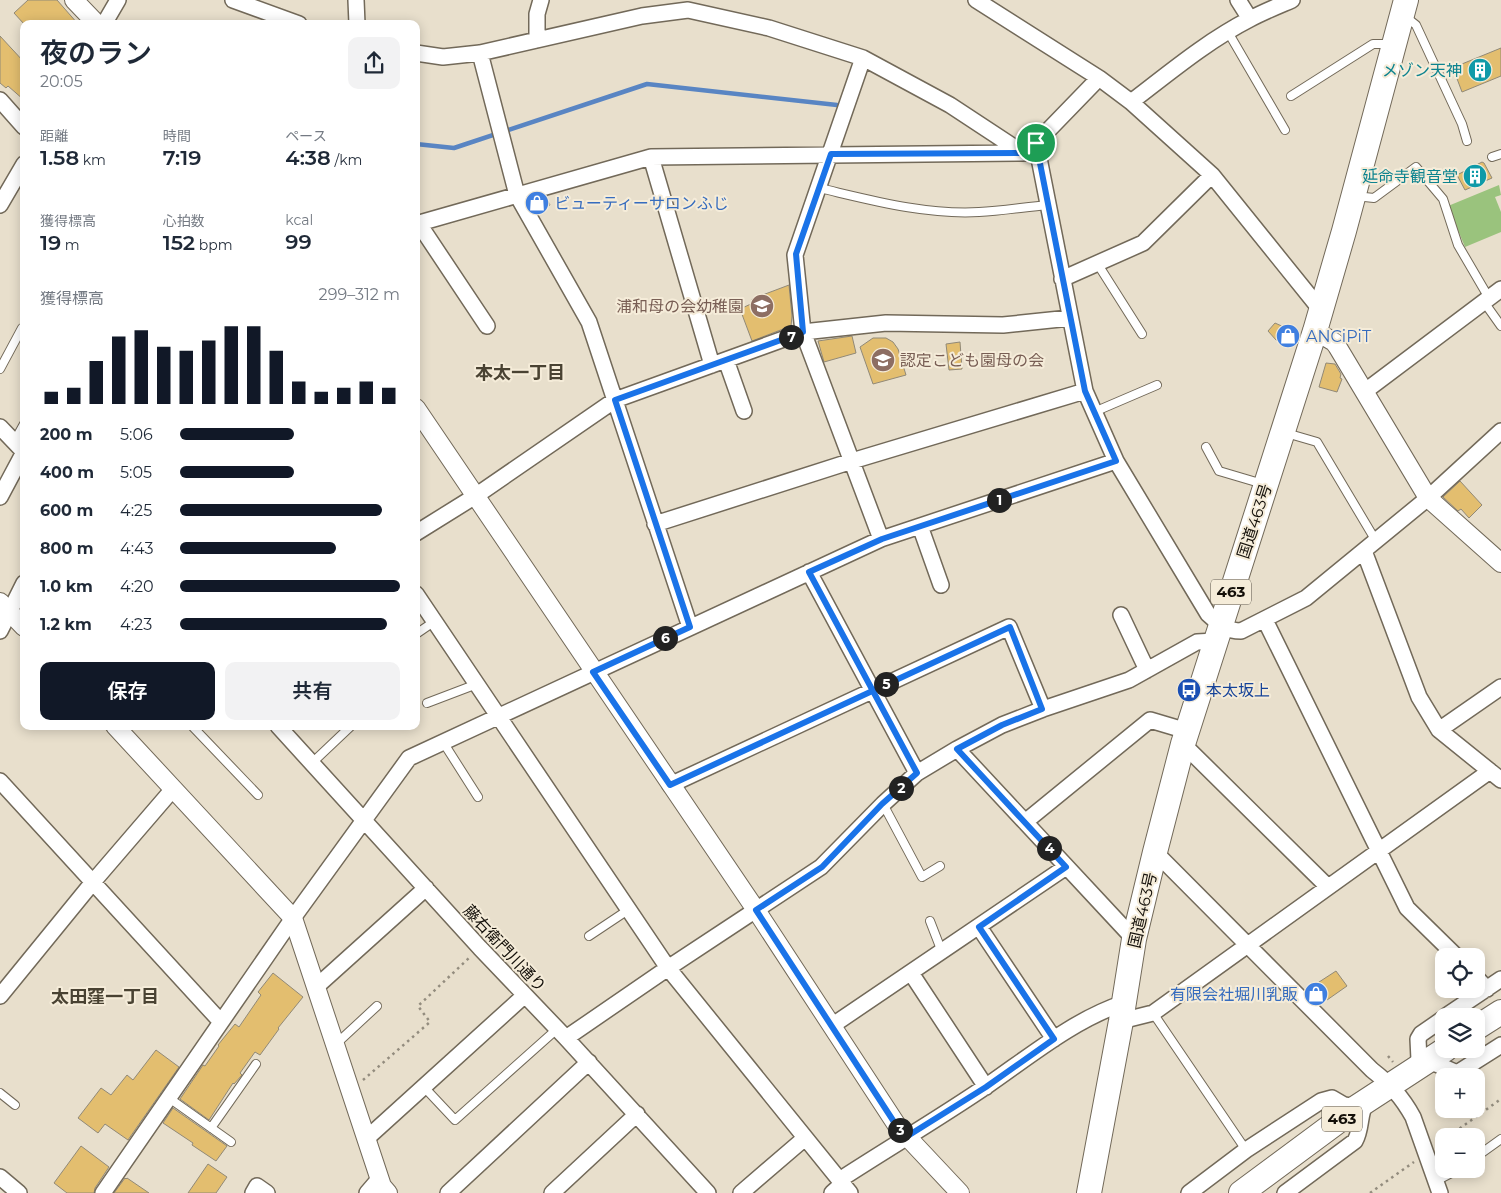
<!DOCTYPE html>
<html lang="ja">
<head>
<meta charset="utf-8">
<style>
	body { margin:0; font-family:Montserrat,"Noto Sans JP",sans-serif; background:#f2f2f3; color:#1f2937; height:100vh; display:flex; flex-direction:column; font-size:19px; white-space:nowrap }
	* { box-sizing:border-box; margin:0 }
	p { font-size:16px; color:#747a83 }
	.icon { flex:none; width:28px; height:28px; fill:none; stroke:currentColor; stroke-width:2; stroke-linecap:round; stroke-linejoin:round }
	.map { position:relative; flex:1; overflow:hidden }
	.panel { position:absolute; left:20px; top:20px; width:400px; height:710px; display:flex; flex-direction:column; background:#fff; border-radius:10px; box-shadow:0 2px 12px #0003 }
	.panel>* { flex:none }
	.fabs { position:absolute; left:1435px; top:948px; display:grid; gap:10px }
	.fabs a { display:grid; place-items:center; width:50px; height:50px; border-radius:10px; background:#fff; box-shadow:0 2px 12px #0003; font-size:25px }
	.pin { position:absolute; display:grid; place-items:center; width:42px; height:42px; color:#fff; margin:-21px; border:2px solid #fff; border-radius:50%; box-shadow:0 1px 5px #0007 }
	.km { position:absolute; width:25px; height:25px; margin:-12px; border-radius:50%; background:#222; color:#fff; font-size:14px; line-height:25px; text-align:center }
	.round { display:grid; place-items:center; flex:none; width:52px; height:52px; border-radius:10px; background:#f2f2f3 }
	.head { display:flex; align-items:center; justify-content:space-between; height:85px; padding:0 20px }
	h1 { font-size:28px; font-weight:600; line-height:38px }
	.stats { display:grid; grid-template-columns:repeat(3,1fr); gap:8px; height:85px; padding:5px 20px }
	.stats div { display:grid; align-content:center }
	.stats b { font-size:21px; font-weight:600 }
	.stats small { font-size:14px; font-weight:400 }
	.stats p { font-size:14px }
	.chart { height:140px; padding:10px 20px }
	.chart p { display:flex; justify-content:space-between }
	.chart svg { width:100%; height:90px; margin-top:5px; stroke:#111827; stroke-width:6 }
	.primary-button { display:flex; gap:10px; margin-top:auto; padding:10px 20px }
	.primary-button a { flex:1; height:58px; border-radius:10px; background:#111827; color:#fff; font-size:20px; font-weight:600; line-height:58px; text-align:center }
	.primary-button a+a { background:#f2f2f3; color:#1f2937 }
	ul { padding:0 20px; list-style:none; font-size:16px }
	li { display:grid; grid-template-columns:80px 60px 1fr; align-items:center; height:38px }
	li i { height:12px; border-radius:6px; background:#111827 }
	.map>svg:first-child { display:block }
	.green { fill:#9ac37d }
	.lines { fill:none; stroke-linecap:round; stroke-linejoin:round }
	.stream { stroke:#5985c3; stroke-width:4.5 }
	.building { fill:#e3be6f; stroke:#918977 }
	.service-casing { stroke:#726959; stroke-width:10 }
	.minor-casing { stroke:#726959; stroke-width:18 }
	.tertiary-casing { stroke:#726959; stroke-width:20 }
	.trunk-casing { stroke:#726959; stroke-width:26 }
	.path { stroke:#938c7e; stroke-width:2.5; stroke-dasharray:2.5 4; stroke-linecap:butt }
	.service { stroke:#fff; stroke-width:8 }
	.minor { stroke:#fff; stroke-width:15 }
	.tertiary { stroke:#fff; stroke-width:18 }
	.trunk { stroke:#fff; stroke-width:24 }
	.route-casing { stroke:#fff; stroke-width:10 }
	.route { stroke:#1a73e8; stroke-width:6 }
	.labels { text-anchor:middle; stroke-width:4; stroke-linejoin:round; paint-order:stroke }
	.shield { fill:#f5ecd9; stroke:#585248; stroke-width:1 }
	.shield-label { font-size:15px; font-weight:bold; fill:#14100a }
	.culture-label { font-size:16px; fill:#0d838f; stroke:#f5ecd9; text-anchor:end }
	.shop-label { font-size:16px; fill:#366cbe; stroke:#f5ecd9; text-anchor:start }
	.education-label { font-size:16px; fill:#785e54; stroke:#f5ecd9; text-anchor:end }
	.street-label { font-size:16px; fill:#14100a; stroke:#f5ecd9 }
	.transit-label { font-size:16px; fill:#164399; stroke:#f5ecd9; text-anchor:start }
	.neighbourhood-label { font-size:18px; font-weight:bold; fill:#494232; stroke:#f5ecd9 }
</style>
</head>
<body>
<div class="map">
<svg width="1501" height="1193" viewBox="0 0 1501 1193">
	<rect width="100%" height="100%" fill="#e8dfcc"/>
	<path class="green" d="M1499 185 1501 195 1495 197 1501 212V232L1465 247 1448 206Z"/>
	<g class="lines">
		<path class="stream" d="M416 144 454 148 647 84 837 105"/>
	</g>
	<path class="building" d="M28 0H57L78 24H24L14 13Z
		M0 36 24 62V100L8 86 6 88 0 83Z
		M1501 48V76L1462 92 1456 76 1461 74 1457 66Z
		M1482 162 1484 163 1492 178 1465 190 1457 175Z
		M546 197 550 205 537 211 531 201Z
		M789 285 792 316 791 326 752 341 740 309 753 303 752 299Z
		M1275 323 1295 332 1288 345 1276 340 1268 331Z
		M852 336 856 353 824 362 818 341Z
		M873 338H886L893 342 898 349 906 375 873 384 860 347Z
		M960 342 962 369 949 370 946 344Z
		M1326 363 1335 364 1341 374 1340 378 1342 379 1337 392 1319 387Z
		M1460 481 1482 505 1469 518 1461 509 1458 511 1443 497Z
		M1336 971 1347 986 1327 1000 1324 996 1318 1002 1309 993 1317 986 1316 984Z
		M273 973 303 997 278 1028 279 1029 260 1055 255 1052 240 1073 242 1075 234 1084 233 1083 209 1120 180 1099 203 1065 205 1066 219 1046 218 1045 226 1035 235 1024 239 1027 261 995 258 992Z
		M156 1050 179 1067 128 1140 105 1124 98 1133 78 1118 101 1088 111 1095 127 1075 133 1080Z
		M173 1108 227 1146 216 1161 192 1145 193 1143 163 1123Z
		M81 1146 109 1167 95 1188 94 1193H67L54 1183Z
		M208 1164 227 1177 216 1193H188Z
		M125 1178 126 1179 127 1178 149 1193H114Z"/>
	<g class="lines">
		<g class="service-casing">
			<path id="service" d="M1406 17 1416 25 1462 124 1467 141
				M1228 32 1285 130
				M1291 96 1373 44H1390
				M1492 157 1501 154
				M819 188C871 200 925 215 979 212 1002 211 1025 207 1048 205
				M1355 196 1374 198 1416 167 1443 199 1458 245 1489 298
				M1097 263 1142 334
				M1484 302 1501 326
				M0 369 22 328
				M1094 412 1157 385
				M1286 433 1317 442 1376 541
				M14 442 24 424
				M1206 447 1219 471 1263 484
				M416 634 435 621
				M427 703 477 684
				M192 726 258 795
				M443 742 478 797
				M312 763 351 726
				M883 804 922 877 940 866
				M930 921 942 952
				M589 936 628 910
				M1153 1013 1246 1150
				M336 1044 377 1006
				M423 1086 455 1120 557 1029
				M0 1093 15 1105
				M169 1098 231 1142
				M211 1128 256 1064
				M1476 1157 1501 1139
				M1436 1181 1459 1169"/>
		</g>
		<g class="minor-casing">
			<path id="minor" d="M233 0 299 24
				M356 0 357 24
				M976 0 1099 78 1131 102 1212 175 1320 309
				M1238 0 1250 19
				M104 24 118 0
				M537 40V14L541 0
				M416 53 443 57 480 53 642 16 688 10 769 28 863 58 950 105 1023 153
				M480 53 517 195 589 322 690 627
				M863 58 795 255 803 332 881 539
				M0 100 24 127
				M1131 102C1169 73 1207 41 1250 19 1263 12 1278 6 1292 0
				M1036 143 1085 391 1116 461 1208 614C1219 624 1226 631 1241 631L1306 598 1428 498 1501 431
				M651 157 712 365
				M0 205 24 164
				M416 224 651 157 1023 153 1036 143 1099 78
				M419 224 487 326
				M1062 279 1143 243 1212 175
				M726 360 744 411
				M1364 392 1501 289
				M0 427 24 452
				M0 497 24 452
				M655 524 852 461 1085 391
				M920 526 941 585
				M416 533 477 495 615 400 803 332 886 323 1003 325 1070 318
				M1364 551 1419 697 1439 730 1501 780
				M809 572 917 773
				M416 594 668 968 850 1193
				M1121 615 1147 670
				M1265 620 1407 908 1456 956
				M0 631 24 583
				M278 726 480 948 566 1038 708 1193
				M1439 730 1501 687
				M1183 744 1328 887
				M957 749 1134 939
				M0 781 221 1022
				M670 785 1009 627 1043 709
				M1025 822 1150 720 1187 731
				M1155 852 1372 1070C1390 1084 1402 1097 1413 1117L1440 1193
				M979 927 1054 1039
				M911 973 986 1087
				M1476 977 1487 989
				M316 987 426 888
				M0 996 93 882 173 789
				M1446 1016 1501 979
				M1121 1021 1153 1013 1490 771
				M833 1025 1066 867
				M566 1038 668 968 821 867 883 804 917 773 957 749 1002 725 1043 709 1129 680 1197 642 1215 641
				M1426 1062 1434 1063 1457 1073 1501 1045
				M1415 1069 1419 1060 1418 1039 1421 1034 1444 1018
				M366 1139 525 995
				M0 1177 19 1193
				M103 1193 293 918 409 758 881 539 1116 461
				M253 1193 257 1186 267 1193
				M367 1193 379 1179
				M448 1193 589 1062
				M552 1193 637 1114
				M741 1193 805 1138
				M832 1193 842 1184 844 1177C892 1146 941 1117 988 1085 1030 1056 1075 1019 1124 1003
				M1189 1193 1246 1150 1321 1101 1332 1098 1344 1105 1357 1107
				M1285 1193 1355 1141C1362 1129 1359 1114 1366 1102"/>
		</g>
		<g class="tertiary-casing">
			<path id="tertiary" d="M74 0 97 24
				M1315 331 1334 342 1337 346 1428 498 1501 563
				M416 408 756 910 898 1127 960 1193
				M0 602 24 627
				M115 726 293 918 382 1186 388 1193"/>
		</g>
		<g class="trunk-casing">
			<path id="trunk" d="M1476 1028 1501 1012
				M1089 1193 1121 1021 1134 939 1155 852 1183 744 1315 331 1344 231 1406 0
				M1241 1193 1357 1107 1446 1049"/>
		</g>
		<path class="path" d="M1388 1056 1393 1062
			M363 1080 430 1022 418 1006 469 958
			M1449 1136 1501 1099
			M1438 1144 1444 1140
			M1370 1193 1414 1162"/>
		<use href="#service" class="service"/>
		<use href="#minor" class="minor"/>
		<use href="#tertiary" class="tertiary"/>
		<use href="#trunk" class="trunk"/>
	</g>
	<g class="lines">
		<g class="route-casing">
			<path id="route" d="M1036 143 1085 391 1116 461 882 539 809 572C845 639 881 706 917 773L882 804 822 867 756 910 898 1128 906 1137 986 1087 1054 1039 979 927 1066 867 957 749 1002 725 1042 709 1010 627 670 785 593 672 690 627 615 400 803 332 796 254 831 154 1023 153 1036 143"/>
		</g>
		<use href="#route" class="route"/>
	</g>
	<defs>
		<g id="building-disc" transform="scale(1.25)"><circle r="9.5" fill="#0f9aa8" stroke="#f5ecd9"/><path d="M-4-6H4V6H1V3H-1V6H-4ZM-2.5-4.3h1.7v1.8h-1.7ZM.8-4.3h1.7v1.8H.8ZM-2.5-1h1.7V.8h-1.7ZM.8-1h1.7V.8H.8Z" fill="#fff"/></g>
		<g id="shop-disc" transform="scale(1.25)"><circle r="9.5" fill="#3f7fe0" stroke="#f5ecd9"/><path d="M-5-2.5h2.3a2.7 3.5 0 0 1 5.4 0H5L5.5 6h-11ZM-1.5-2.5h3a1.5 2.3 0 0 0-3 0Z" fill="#fff"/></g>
		<g id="school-disc" transform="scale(1.25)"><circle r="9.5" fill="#8d6e63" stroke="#f5ecd9"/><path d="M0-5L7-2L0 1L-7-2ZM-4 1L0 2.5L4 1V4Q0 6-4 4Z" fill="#fff"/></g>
		<g id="bus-disc" transform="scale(1.25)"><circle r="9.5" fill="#1a4fb4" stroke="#f5ecd9"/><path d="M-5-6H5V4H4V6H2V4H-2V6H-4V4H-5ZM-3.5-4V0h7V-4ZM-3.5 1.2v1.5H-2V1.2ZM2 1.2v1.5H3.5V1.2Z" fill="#fff"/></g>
	</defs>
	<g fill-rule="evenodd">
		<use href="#building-disc" x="1480" y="70"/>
		<use href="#building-disc" x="1475" y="176"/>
		<use href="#shop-disc" x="537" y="203"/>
		<use href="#school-disc" x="762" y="306"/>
		<use href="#shop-disc" x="1288" y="336"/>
		<use href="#school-disc" x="883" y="360"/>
		<use href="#bus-disc" x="1189" y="690"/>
		<use href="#shop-disc" x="1316" y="994"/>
	</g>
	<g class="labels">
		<g class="shield">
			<rect x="1211" y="579.5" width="40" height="25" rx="4"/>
			<rect x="1322" y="1106.5" width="40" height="25" rx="4"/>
		</g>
		<g class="shield-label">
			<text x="1231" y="597">463</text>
			<text x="1342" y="1124">463</text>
		</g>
		<g class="culture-label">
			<text x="1462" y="76">メゾン天神</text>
			<text x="1458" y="182">延命寺観音堂</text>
		</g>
		<g class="shop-label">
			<text x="554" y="209">ビューティーサロンふじ</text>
			<text x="1306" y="342">ANCiPiT</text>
			<text x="1298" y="1000" text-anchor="end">有限会社堀川乳販</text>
		</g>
		<g class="education-label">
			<text x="744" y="312">浦和母の会幼稚園</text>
			<text x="900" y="366" text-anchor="start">認定こども園母の会</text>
		</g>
		<g class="street-label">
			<text transform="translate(1254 521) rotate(-72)" y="6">国道463号</text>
			<text transform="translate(1142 910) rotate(-77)" y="6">国道463号</text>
			<text transform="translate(505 948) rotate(47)" y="6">藤右衛門川通り</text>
		</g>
		<g class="transit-label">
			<text x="1206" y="696">本太坂上</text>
		</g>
		<g class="neighbourhood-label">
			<text x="520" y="379">本太一丁目</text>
			<text x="105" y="1003">太田窪一丁目</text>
		</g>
	</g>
</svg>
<div class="fabs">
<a><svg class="icon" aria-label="locate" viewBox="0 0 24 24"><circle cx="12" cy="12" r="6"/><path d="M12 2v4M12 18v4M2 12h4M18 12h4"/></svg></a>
<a><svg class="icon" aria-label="layers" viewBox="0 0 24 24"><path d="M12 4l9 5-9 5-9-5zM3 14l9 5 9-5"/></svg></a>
<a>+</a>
<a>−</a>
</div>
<div class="pin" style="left:1036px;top:143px;background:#1e9e55"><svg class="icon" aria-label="arrive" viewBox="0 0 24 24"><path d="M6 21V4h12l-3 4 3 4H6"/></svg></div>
<b class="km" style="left:999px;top:500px">1</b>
<b class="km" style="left:901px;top:788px">2</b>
<b class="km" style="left:900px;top:1130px">3</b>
<b class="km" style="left:1049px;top:848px">4</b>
<b class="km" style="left:886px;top:684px">5</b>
<b class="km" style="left:665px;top:638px">6</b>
<b class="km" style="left:791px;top:337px">7</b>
<section class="panel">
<div class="head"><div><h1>夜のラン</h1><p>20:05</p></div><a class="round"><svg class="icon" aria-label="share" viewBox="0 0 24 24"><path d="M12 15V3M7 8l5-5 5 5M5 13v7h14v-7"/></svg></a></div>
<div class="stats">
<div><p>距離</p><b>1.58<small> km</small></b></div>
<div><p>時間</p><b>7:19</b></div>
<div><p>ペース</p><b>4:38<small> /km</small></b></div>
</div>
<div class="stats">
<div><p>獲得標高</p><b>19<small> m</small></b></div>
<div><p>心拍数</p><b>152<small> bpm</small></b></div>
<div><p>kcal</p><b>99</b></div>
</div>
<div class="chart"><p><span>獲得標高</span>299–312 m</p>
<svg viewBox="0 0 160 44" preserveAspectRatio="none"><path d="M5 44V38M15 44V36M25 44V23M35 44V11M45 44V8M55 44V16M65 44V18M75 44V13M85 44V6M95 44V6M105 44V18M115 44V33M125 44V38M135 44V36M145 44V33M155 44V36"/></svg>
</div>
<ul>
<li><b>200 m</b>5:06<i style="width:52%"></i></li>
<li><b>400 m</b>5:05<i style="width:52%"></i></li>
<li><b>600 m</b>4:25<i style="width:92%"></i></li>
<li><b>800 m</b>4:43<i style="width:71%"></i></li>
<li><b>1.0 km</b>4:20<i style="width:100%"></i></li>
<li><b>1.2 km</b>4:23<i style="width:94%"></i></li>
</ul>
<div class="primary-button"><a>保存</a><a>共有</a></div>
</section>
</div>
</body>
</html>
